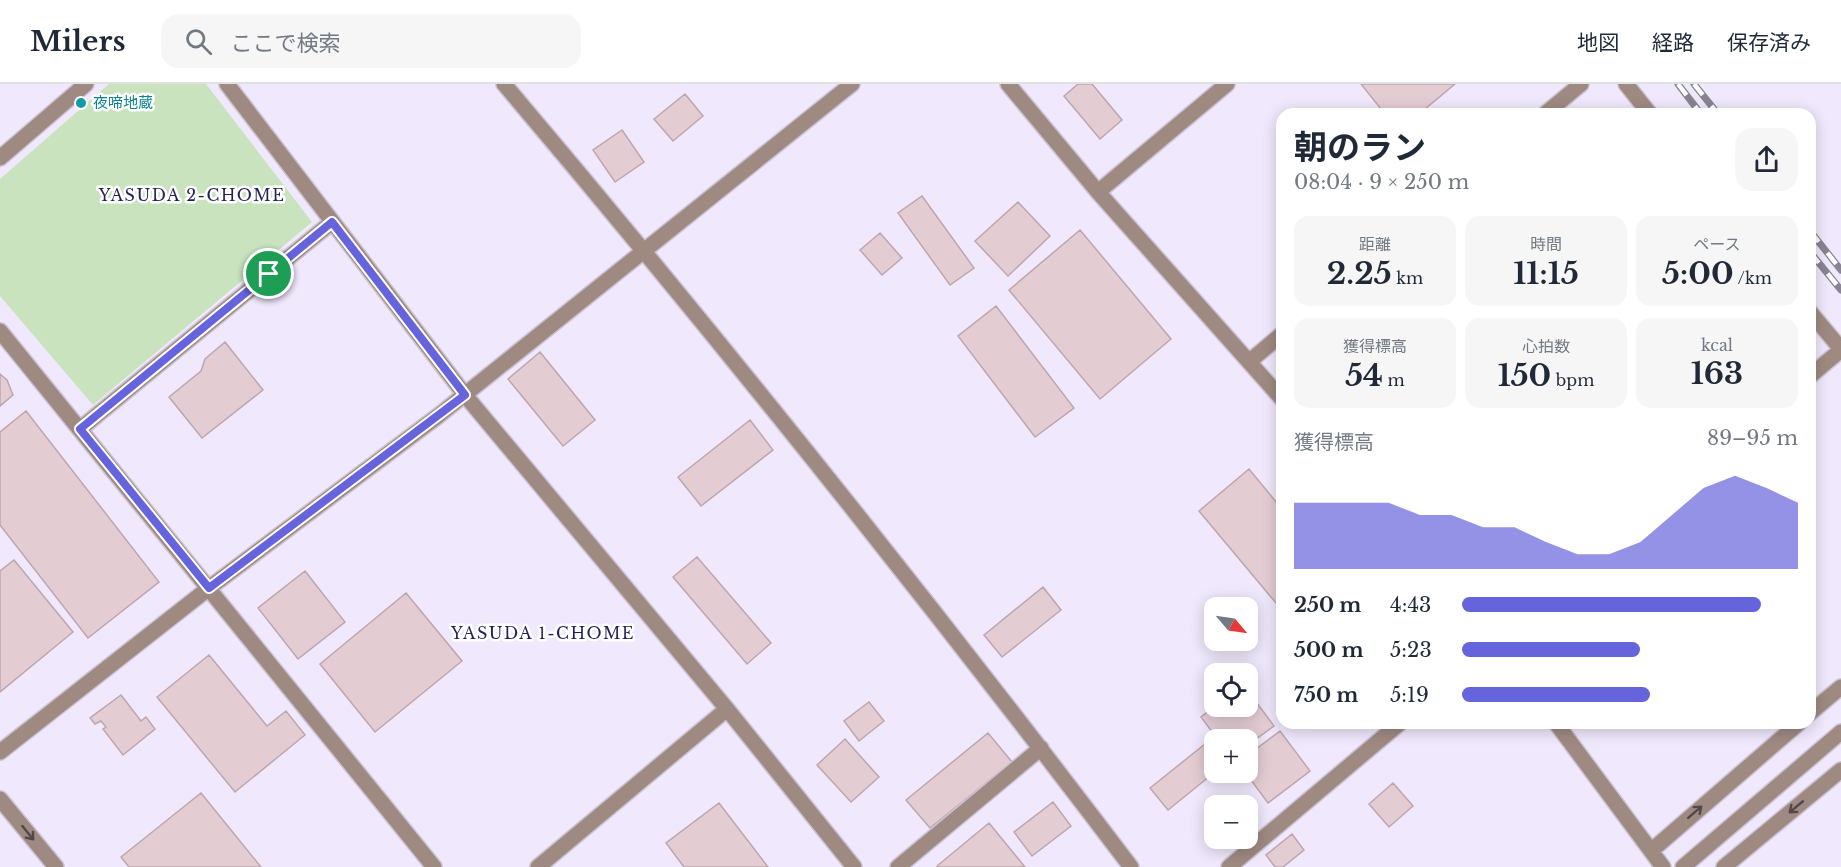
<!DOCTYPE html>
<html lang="ja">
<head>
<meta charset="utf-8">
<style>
	body { margin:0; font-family:"Libre Baskerville","Noto Sans JP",serif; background:#f6f6f7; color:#1f2937; height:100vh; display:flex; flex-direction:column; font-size:22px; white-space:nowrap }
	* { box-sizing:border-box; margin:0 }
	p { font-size:20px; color:#747a83 }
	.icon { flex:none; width:33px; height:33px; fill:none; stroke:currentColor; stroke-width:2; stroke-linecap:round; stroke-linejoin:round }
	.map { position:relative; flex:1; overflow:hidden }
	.sheet { position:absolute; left:1276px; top:24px; width:540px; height:621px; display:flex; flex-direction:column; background:#fff; border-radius:18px; box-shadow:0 3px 15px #0003 }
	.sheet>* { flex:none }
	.needle { width:39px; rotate:119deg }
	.controls { position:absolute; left:1204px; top:513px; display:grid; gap:12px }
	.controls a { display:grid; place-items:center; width:54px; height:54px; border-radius:12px; background:#fff; box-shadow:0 3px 15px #0003; font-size:30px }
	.pin { position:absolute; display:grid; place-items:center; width:51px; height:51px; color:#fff; margin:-26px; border:3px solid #fff; border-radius:50%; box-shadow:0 2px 6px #0007 }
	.round { display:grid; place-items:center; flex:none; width:63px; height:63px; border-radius:18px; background:#f6f6f7 }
	.summary { display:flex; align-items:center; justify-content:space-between; height:102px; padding:0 18px }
	h1 { font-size:33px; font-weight:700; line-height:45px }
	.figures { display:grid; grid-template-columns:repeat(3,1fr); gap:9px; height:102px; padding:6px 18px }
	.figures div { display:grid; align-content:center; border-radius:15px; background:#f6f6f7; text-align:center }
	.figures b { font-size:30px; font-weight:700 }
	.figures small { font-size:16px; font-weight:400 }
	.figures p { font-size:16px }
	.chart { height:168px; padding:12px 18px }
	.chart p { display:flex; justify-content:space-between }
	.chart svg { width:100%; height:108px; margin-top:6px; fill:#6664dd; opacity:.7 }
	ul { padding:0 18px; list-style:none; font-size:20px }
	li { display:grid; grid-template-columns:96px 72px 1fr; align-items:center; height:45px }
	li i { height:15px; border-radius:8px; background:#6664dd }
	header { display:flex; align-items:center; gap:36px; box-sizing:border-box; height:84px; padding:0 30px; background:#fff; border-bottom:2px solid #e0e1e3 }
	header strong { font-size:28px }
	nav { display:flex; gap:33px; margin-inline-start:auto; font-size:21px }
	.search { width:420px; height:54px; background:#f6f6f7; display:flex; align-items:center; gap:15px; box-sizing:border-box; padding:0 21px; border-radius:18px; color:#747a83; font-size:22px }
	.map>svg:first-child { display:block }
	.green { fill:#c8e3be }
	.building { fill:#e4ccd3; stroke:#bda6ad; stroke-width:1.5 }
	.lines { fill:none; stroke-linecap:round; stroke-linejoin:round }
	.minor-casing { stroke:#cac3d5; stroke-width:18 }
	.tertiary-casing { stroke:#cac3d5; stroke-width:18 }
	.minor { stroke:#9f8a81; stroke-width:15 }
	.tertiary { stroke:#9f8a81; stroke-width:15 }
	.rail-casing { stroke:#8a8492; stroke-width:7 }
	.rail { stroke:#fff; stroke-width:4.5; stroke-dasharray:14; stroke-linecap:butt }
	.oneway { stroke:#524849 }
	.route-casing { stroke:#fff; stroke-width:12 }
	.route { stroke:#6664dd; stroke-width:8 }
	.culture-dot { fill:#0f9aa8; stroke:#fff; stroke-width:2 }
	.labels { text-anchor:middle; stroke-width:5; stroke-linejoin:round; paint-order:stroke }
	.culture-label { font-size:15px; fill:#0d838f; stroke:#fff; text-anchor:start }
	.neighbourhood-label { font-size:16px; letter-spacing:1.5px; fill:#221f59; stroke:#fff }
</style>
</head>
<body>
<header>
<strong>Milers</strong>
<div class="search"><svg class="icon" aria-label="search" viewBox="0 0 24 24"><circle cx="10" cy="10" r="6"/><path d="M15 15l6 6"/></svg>ここで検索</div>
<nav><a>地図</a><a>経路</a><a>保存済み</a></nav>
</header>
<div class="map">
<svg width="1841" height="783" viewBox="0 0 1841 783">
	<rect width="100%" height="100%" fill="#f0e8fc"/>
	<path class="green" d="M109 0H206L312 138 93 321 0 212V95Z"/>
	<path class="building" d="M1078 0H1092L1122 36 1100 55 1064 12Z
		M1361 0H1455L1419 30H1385Z
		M685 10 703 32 673 57 654 35Z
		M622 46 644 78 615 98 593 66Z
		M922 112 974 184 950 201 898 129Z
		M1018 118 1050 152 1008 192 975 157Z
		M1080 146 1171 255 1100 315 1009 206Z
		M880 149 902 174 882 191 860 166Z
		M996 222 1074 324 1035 353 958 252Z
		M225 258 263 306 202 354 169 313 201 287 205 275Z
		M540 268 595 336 563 362 508 295Z
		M0 290 7 296 13 311 0 322Z
		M26 327 159 498 88 554 0 441V348Z
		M750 336 773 366 701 422 678 393Z
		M1249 385 1282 425V514L1276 519 1199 427Z
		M697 473 771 559 747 580 673 493Z
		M14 476 73 548 0 608V487Z
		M305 487 345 538 298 575 258 524Z
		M1043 503 1061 526 1002 573 984 551Z
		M406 509 462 577 375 648 320 580Z
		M209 571 267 642 286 627 305 651 235 708 157 613Z
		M1248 607 1274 642 1248 661V656H1218L1201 633 1215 622H1248Z
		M121 611 141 637 146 633 155 645 123 671 103 645 106 643 101 637 95 640 90 634Z
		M869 618 884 637 859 657 844 637Z
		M1280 647 1310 687 1268 719 1245 688H1248V671Z
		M988 649 1012 678 930 744 906 716Z
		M845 655 879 693 851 718 817 681Z
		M1210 656 1215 662V688L1168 726 1150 704Z
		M1393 699 1413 722 1389 743 1369 720Z
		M201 709 261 783H129L121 773Z
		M1053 718 1071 742 1032 772 1014 748Z
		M719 719 768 783H684L666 759Z
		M989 739 1025 783H937V782Z
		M1292 750 1304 766 1283 783H1275L1266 771Z"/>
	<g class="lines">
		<g class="minor-casing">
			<path id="minor" d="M227 0 465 311 727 625 854 783
				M504 0C720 255 929 517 1131 783
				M1008 0 1098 108 1282 315
				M1626 0 1650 30
				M1545 30 1581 0
				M0 74 86 0
				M1098 108 1227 0
				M1810 228 1841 265
				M0 247 434 783
				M1250 277 1282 250
				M1810 292 1841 266
				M80 345 332 138
				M1810 629 1841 603
				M1556 639 1663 783
				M0 668 209 504 438 332 852 0
				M1651 767 1799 639
				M538 783 727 625
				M898 783 1041 664
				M1229 783 1400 639
				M1724 783 1841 686"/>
		</g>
		<g class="tertiary-casing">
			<path id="tertiary" d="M0 715 56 783
				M1683 783 1841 648"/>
		</g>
		<use href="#minor" class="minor"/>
		<use href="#tertiary" class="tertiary"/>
		<g class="rail-casing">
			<path id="rail" d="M1678 0 1701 30
				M1694 0 1718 30
				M1810 147 1841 186
				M1810 168 1841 206"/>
		</g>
		<use href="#rail" class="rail"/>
	</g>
	<defs><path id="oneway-shaft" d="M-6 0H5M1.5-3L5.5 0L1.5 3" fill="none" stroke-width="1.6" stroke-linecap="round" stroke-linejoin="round" transform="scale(1.5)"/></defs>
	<g class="oneway">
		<use href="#oneway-shaft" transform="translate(1796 723) rotate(140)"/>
		<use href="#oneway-shaft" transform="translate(1695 728) rotate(-41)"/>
		<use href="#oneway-shaft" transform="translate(28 749) rotate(51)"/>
	</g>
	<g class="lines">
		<g class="route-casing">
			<path id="route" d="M332 138 465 311 209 504 80 345Z"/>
		</g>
		<use href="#route" class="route"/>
	</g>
	<circle class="culture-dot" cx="81" cy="19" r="6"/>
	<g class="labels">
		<g class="culture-label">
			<text x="93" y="24">夜啼地蔵</text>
		</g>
		<g class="neighbourhood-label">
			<text x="192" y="117">YASUDA 2-CHOME</text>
			<text x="543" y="555">YASUDA 1-CHOME</text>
		</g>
	</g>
</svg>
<div class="controls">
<a><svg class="needle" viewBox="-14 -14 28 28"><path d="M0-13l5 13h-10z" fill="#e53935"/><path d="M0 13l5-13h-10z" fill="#747a83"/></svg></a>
<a><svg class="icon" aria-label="locate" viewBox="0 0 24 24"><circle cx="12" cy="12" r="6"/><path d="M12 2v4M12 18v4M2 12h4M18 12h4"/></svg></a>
<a>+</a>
<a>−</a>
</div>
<div class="pin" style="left:269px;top:190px;background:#1e9e55"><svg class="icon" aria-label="arrive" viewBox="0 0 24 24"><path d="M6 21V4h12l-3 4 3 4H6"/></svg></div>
<section class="sheet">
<div class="summary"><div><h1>朝のラン</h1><p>08:04 · 9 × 250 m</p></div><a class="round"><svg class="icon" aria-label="share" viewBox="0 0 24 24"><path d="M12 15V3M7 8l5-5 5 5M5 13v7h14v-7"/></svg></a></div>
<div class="figures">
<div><p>距離</p><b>2.25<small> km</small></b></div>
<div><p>時間</p><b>11:15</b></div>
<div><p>ペース</p><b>5:00<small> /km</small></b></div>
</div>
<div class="figures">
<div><p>獲得標高</p><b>54<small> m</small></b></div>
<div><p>心拍数</p><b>150<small> bpm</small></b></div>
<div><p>kcal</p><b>163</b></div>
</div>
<div class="chart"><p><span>獲得標高</span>89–95 m</p>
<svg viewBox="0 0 160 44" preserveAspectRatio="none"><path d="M0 44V17L10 17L20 17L30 17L40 22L50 22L60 27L70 27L80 33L90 38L100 38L110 33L120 22L130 11L140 6L150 11L160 17V44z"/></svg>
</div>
<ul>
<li><b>250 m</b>4:43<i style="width:89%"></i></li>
<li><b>500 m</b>5:23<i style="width:53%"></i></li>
<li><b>750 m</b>5:19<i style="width:56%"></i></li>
</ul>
</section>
</div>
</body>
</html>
